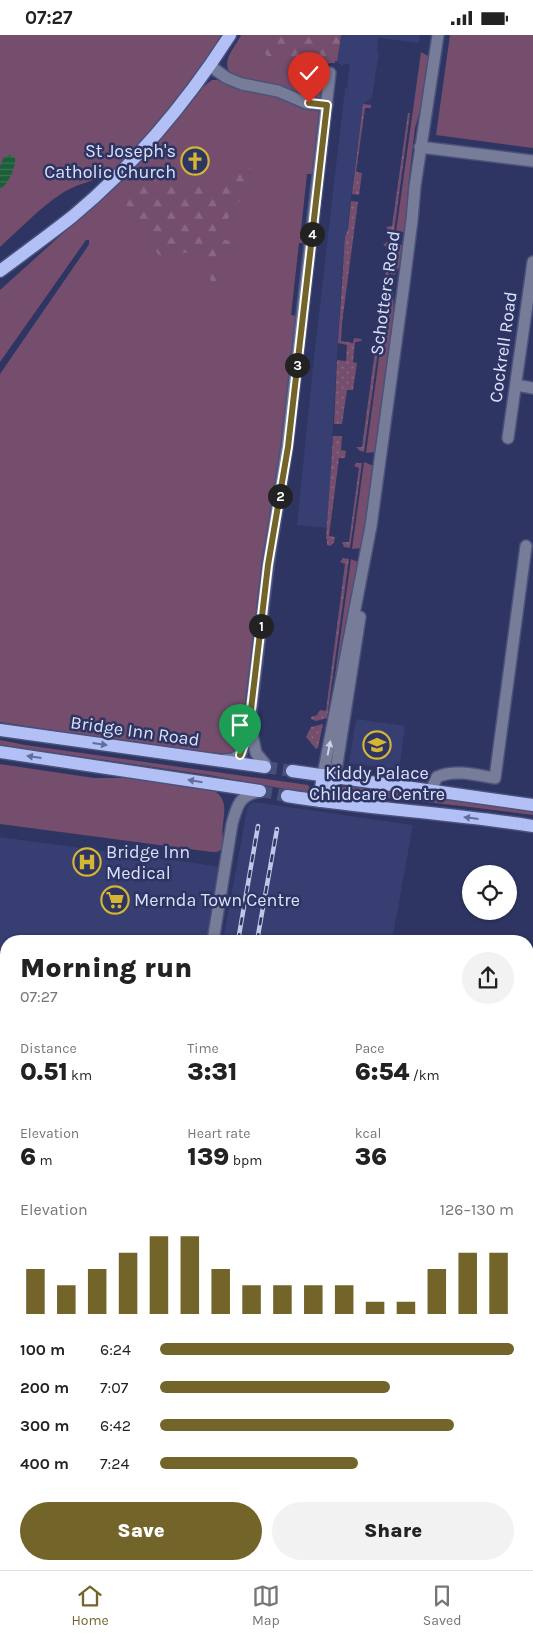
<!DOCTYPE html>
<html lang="en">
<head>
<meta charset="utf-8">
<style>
	body { margin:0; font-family:Karla,sans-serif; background:#f2f2f2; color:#222; height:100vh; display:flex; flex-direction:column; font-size:19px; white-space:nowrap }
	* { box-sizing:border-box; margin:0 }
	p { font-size:16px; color:#767676 }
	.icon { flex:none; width:28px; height:28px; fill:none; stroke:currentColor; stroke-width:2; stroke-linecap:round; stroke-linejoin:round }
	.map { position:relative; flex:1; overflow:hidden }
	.side { position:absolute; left:0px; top:900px; width:534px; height:635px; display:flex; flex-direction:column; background:#fff; border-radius:20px 20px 0 0; box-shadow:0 1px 4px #0004 }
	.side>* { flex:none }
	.controls { position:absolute; left:462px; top:830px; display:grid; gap:10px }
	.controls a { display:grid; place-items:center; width:55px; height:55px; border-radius:50%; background:#fff; box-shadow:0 1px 4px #0004; font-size:25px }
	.pin { position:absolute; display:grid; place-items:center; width:42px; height:42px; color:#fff; margin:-51px -21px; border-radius:50% 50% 50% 0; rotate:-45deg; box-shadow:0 0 5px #0007 }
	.pin .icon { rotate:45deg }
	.km { position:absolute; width:25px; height:25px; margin:-12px; border-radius:50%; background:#222; color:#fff; font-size:14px; line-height:25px; text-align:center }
	.round { display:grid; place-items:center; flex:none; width:52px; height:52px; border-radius:26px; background:#f2f2f2 }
	.head { display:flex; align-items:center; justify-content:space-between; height:85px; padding:0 20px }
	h1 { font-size:28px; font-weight:800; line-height:38px }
	.metrics { display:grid; grid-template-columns:repeat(3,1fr); gap:8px; height:85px; padding:5px 20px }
	.metrics div { display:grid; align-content:center }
	.metrics b { font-size:25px; font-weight:800 }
	.metrics small { font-size:14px; font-weight:400 }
	.metrics p { font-size:14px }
	.chart { height:140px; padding:10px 20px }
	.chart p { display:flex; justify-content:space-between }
	.chart svg { width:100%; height:90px; margin-top:5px; stroke:#73642a; stroke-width:6 }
	.action { display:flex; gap:10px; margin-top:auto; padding:10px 20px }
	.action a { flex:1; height:58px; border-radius:30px; background:#73642a; color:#fff; font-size:20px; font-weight:800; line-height:58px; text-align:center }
	.action a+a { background:#f2f2f2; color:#222 }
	ul { padding:0 20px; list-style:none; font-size:16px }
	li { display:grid; grid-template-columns:80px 60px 1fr; align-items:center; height:38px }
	li i { height:12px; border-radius:6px; background:#73642a }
	.status { display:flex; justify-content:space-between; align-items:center; height:35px; padding:0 25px; background:#fff; direction:ltr }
	.status svg { height:14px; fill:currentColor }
	.menu { display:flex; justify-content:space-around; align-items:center; height:70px; border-top:1px solid #e0e0e0; background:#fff; font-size:14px; color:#767676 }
	.menu a { display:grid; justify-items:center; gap:2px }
	.menu .selected { color:#73642a }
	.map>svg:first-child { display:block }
	.built { fill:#363e72 }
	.green { fill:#744e6c }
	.forest { fill:url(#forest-firs) }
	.garden { fill:url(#garden-dots) }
	.water { fill:url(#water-rules) }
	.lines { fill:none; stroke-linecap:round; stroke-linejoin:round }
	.river { stroke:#1b5e38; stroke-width:16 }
	.major-tunnel { stroke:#484f79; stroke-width:12; stroke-dasharray:12 6; stroke-linecap:butt }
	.minor-casing { stroke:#4a517b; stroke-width:14 }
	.major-casing { stroke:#4a517b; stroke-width:15 }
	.minor { stroke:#777d98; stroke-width:11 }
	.major { stroke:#b3c0f6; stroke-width:12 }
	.rail-casing { stroke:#c0c7e6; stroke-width:4.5 }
	.rail { stroke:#2e3562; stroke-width:2.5; stroke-dasharray:8; stroke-linecap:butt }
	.oneway { fill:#636d9d }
	.oneway2 { fill:#cbd2ee }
	.route-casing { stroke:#fff; stroke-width:10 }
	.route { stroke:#73642a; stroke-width:6 }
	.labels { text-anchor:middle; stroke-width:5; stroke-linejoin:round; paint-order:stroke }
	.poi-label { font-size:18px; fill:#dae1fd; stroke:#2e3562; text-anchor:start }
	.street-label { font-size:18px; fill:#dae1fd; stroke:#2e3562 }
</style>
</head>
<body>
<div class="status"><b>07:27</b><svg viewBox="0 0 49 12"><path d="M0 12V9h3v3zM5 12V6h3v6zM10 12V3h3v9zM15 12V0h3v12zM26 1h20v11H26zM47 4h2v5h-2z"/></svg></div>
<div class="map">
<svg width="533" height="1535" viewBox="0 0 533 1535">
	<defs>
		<pattern id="forest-firs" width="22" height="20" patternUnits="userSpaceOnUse" patternTransform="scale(1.25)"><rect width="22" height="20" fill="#744e6c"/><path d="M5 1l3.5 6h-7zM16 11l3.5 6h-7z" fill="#876782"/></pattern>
		<pattern id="garden-dots" width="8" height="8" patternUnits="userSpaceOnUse" patternTransform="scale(1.25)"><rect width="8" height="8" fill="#744e6c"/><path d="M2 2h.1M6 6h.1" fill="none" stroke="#876782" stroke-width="1.8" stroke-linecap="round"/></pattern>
		<pattern id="water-rules" width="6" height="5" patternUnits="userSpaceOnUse" patternTransform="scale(1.25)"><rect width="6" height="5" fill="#1b5e38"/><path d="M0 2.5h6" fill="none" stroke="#3c7556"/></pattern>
	</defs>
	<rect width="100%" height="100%" fill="#2e3562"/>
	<path class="built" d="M341 0H420L419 8 378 3 377 15 379 17 372 63 363 69 342 235 327 493 297 490 314 322 345 53H347L350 30 345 29 342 31 337 26Z
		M356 684 405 691 399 735 349 728Z
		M254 767 413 790 392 906H223L247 774 250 769Z
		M0 802 216 831 220 834 210 902 205 906H6V990L0 989Z
		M0 1261 6 1262V1395L0 1394Z
		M111 1529H159L158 1535H110Z"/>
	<path class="green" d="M0 0H222C197 38 170 75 139 109 131 117 124 126 115 133 100 146 80 147 64 157 40 172 20 194 0 212Z
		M241 0H341L337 26H335V28C326 27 317 32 320 42 321 45 323 47 323 50 323 54 322 59 322 63L313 65 232 40C219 27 235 13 241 0Z
		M450 0H533V113L436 100Z
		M421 17 430 22 425 57 415 93 408 152 406 197H396Z
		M212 45H218L271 58 317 74 321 79 314 127V139H307L300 204 306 205 305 208H299L291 280 297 281 280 434 264 513 240 709 235 719 221 721 0 687V339L84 217 89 209V205H86L0 327V255L122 145 179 83 204 51Z
		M395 207 404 211 402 225 395 240 390 239Z
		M388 257H393L394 280 375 417 366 418Z
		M364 427 374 431 362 513 352 514Z
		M351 524 360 528 325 708 324 706 330 677Z
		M0 705 25 710 308 750 311 755 309 758H306L209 740 0 710Z
		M0 729 94 743H129L214 756C235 768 216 793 225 808L224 813 217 817H212L0 789Z
		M342 752H359L518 774 533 777V780L462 771 353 759 343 756 340 754Z
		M0 953 6 954V983L0 982Z
		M0 1009 6 1010V1262L0 1261Z
		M0 1434 6 1435V1483L0 1482Z"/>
	<path class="forest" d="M257 0H341L337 26H335V28H330L323 30 319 38 296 33 281 25 267 21 260 13Z
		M237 130 249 131C264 146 241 162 233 174 229 179 222 197 223 203L225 205 236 207 238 212 236 217 226 218C215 227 223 241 225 253L222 257H219C207 247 208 227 199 221 187 212 174 224 162 221 152 218 154 205 150 198 140 183 119 179 129 158 132 153 134 149 138 145L146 144 179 150 218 152 225 148 232 135Z"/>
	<path class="garden" d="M363 69 371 70V73H365L356 137 362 138 359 160 352 159Z
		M408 78H410L394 197 388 195 386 192 392 191Z
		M351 166 358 167 342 288 341 306 353 308 354 303 361 304 362 306 355 307 353 327 357 328 353 355H347L342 389H334L337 325 346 326 347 310 338 308 345 202 348 194Z
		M387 207H393L364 417 360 416 356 412H362L389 213 383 210Z
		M333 401H342L341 415 346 416 345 423H339L329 501 335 502 334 508 330 511 327 510V504H326Z
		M356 428H362L350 513 344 512 342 507H349L359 433 354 431Z
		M343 523 349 524 327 683 316 686 311 684V682L317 680 320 675 326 676 345 529 340 527Z
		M323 689 318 713 316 714 306 702 311 692Z"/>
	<path class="water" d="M10 120 15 123C16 132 8 150 0 154V131L4 122Z"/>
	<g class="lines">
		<path class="river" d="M528 1174 533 1168
			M464 1529 466 1535"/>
		<path class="major-tunnel" d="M265 732 292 736
			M260 756 287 761"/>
		<g class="minor-casing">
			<path id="minor" d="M210 31 227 43 242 49 278 56 306 68 327 70
				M420 112 533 126
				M516 350 533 353
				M508 403 533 227
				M251 694 256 718 265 729
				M224 725 234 724 241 718 250 683 268 530 287 412 330 38
				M323 740 371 491 403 256 412 185 415 151 438 0
				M335 742 360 582
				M431 755 437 742C455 734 476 740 495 743L526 511
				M213 906 232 789C237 771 239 760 260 756
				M0 994 6 995
				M0 1426H6
				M105 1535 106 1529"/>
		</g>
		<g class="major-casing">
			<path id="major" d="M0 236C24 218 49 200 73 181 134 130 187 67 230 0
				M0 695 265 732
				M0 717 260 756
				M292 736 533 770
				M287 761C369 774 451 778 533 791
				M319 766 323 740
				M331 767 335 742"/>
		</g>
		<use href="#minor" class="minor"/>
		<use href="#major" class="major"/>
		<g class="rail-casing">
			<path id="rail" d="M238 906 258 791
				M257 906 277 794
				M146 1535 147 1529"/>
		</g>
		<use href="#rail" class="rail"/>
	</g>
	<defs><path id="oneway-solid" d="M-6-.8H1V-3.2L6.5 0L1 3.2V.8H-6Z" transform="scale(1.25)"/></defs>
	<g class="oneway">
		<use href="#oneway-solid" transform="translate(100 709) rotate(8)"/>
		<use href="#oneway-solid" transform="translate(34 722) rotate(-172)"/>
		<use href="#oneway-solid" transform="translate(195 746) rotate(-171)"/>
		<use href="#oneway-solid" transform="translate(471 783) rotate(-173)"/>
	</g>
	<use class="oneway2" href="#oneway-solid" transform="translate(329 713) rotate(-79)"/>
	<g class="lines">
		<g class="route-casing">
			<path id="route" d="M240 720 246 704 250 683 268 530 288 412 327 70 309 68"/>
		</g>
		<use href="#route" class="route"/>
	</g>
	<defs>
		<g id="church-ring" transform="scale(1.4375)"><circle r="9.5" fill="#2e3562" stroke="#d5b534" stroke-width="1.5"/><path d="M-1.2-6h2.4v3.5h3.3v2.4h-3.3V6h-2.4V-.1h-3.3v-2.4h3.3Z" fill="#d5b534"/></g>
		<g id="school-ring" transform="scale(1.4375)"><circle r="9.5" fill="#2e3562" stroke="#d5b534" stroke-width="1.5"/><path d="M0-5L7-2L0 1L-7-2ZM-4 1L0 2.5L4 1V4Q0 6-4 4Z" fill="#d5b534"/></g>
		<g id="hospital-ring" transform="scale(1.4375)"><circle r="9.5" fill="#2e3562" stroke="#d5b534" stroke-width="1.5"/><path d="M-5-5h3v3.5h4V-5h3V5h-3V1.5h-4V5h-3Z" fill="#d5b534"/></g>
		<g id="supermarket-ring" transform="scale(1.4375)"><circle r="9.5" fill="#2e3562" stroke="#d5b534" stroke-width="1.5"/><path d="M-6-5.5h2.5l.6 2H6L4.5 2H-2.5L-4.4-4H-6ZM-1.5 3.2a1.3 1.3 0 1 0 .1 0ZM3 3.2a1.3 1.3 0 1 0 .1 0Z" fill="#d5b534"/></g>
	</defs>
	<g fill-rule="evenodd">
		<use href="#church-ring" x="195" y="126"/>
		<use href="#school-ring" x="377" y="710"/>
		<use href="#hospital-ring" x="87" y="827"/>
		<use href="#supermarket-ring" x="115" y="865"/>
	</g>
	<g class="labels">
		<g class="poi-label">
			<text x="176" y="122" text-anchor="end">St Joseph's<tspan x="176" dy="21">Catholic Church</tspan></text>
			<text x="377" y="744" text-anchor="middle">Kiddy Palace<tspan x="377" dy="21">Childcare Centre</tspan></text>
			<text x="106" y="823">Bridge Inn<tspan x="106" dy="21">Medical</tspan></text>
			<text x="134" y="871">Mernda Town Centre</text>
		</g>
		<g class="street-label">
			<text transform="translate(385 258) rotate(-82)" y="6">Schotters Road</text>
			<text transform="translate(503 312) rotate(-82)" y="6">Cockrell Road</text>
			<text transform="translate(135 696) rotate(8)" y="6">Bridge Inn Road</text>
		</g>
	</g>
</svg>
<div class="controls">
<a><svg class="icon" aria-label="locate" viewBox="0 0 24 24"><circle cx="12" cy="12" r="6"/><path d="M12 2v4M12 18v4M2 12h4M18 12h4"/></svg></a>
</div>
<div class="pin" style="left:240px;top:720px;background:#1e9e55"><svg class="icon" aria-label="arrive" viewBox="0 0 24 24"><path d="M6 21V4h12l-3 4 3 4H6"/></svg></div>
<div class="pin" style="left:309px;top:68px;background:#d93025"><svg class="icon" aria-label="check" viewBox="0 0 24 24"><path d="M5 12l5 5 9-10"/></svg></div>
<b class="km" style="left:261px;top:591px">1</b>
<b class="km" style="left:280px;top:461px">2</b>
<b class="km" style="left:297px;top:330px">3</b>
<b class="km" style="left:312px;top:199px">4</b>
<section class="side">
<div class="head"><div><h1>Morning run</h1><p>07:27</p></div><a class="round"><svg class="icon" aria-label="share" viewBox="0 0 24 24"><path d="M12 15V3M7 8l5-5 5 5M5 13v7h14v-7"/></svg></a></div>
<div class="metrics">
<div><p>Distance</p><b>0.51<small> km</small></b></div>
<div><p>Time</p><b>3:31</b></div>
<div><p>Pace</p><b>6:54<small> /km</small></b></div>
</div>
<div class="metrics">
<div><p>Elevation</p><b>6<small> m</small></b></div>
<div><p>Heart rate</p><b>139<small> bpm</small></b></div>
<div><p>kcal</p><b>36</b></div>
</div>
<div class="chart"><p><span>Elevation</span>126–130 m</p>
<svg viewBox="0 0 160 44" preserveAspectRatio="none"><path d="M5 44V22M15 44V30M25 44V22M35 44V14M45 44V6M55 44V6M65 44V22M75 44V30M85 44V30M95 44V30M105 44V30M115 44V38M125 44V38M135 44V22M145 44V14M155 44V14"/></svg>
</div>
<ul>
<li><b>100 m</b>6:24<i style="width:100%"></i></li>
<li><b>200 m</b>7:07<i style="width:65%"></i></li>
<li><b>300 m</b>6:42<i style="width:83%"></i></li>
<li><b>400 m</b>7:24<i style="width:56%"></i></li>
</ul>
<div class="action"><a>Save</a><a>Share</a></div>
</section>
</div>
<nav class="menu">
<a class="selected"><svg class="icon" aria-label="home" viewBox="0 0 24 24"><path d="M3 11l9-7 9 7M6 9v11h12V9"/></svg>Home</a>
<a><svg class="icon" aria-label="map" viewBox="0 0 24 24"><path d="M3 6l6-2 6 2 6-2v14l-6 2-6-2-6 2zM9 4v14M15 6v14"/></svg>Map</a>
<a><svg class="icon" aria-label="saved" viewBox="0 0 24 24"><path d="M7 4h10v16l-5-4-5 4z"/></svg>Saved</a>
</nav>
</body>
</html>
